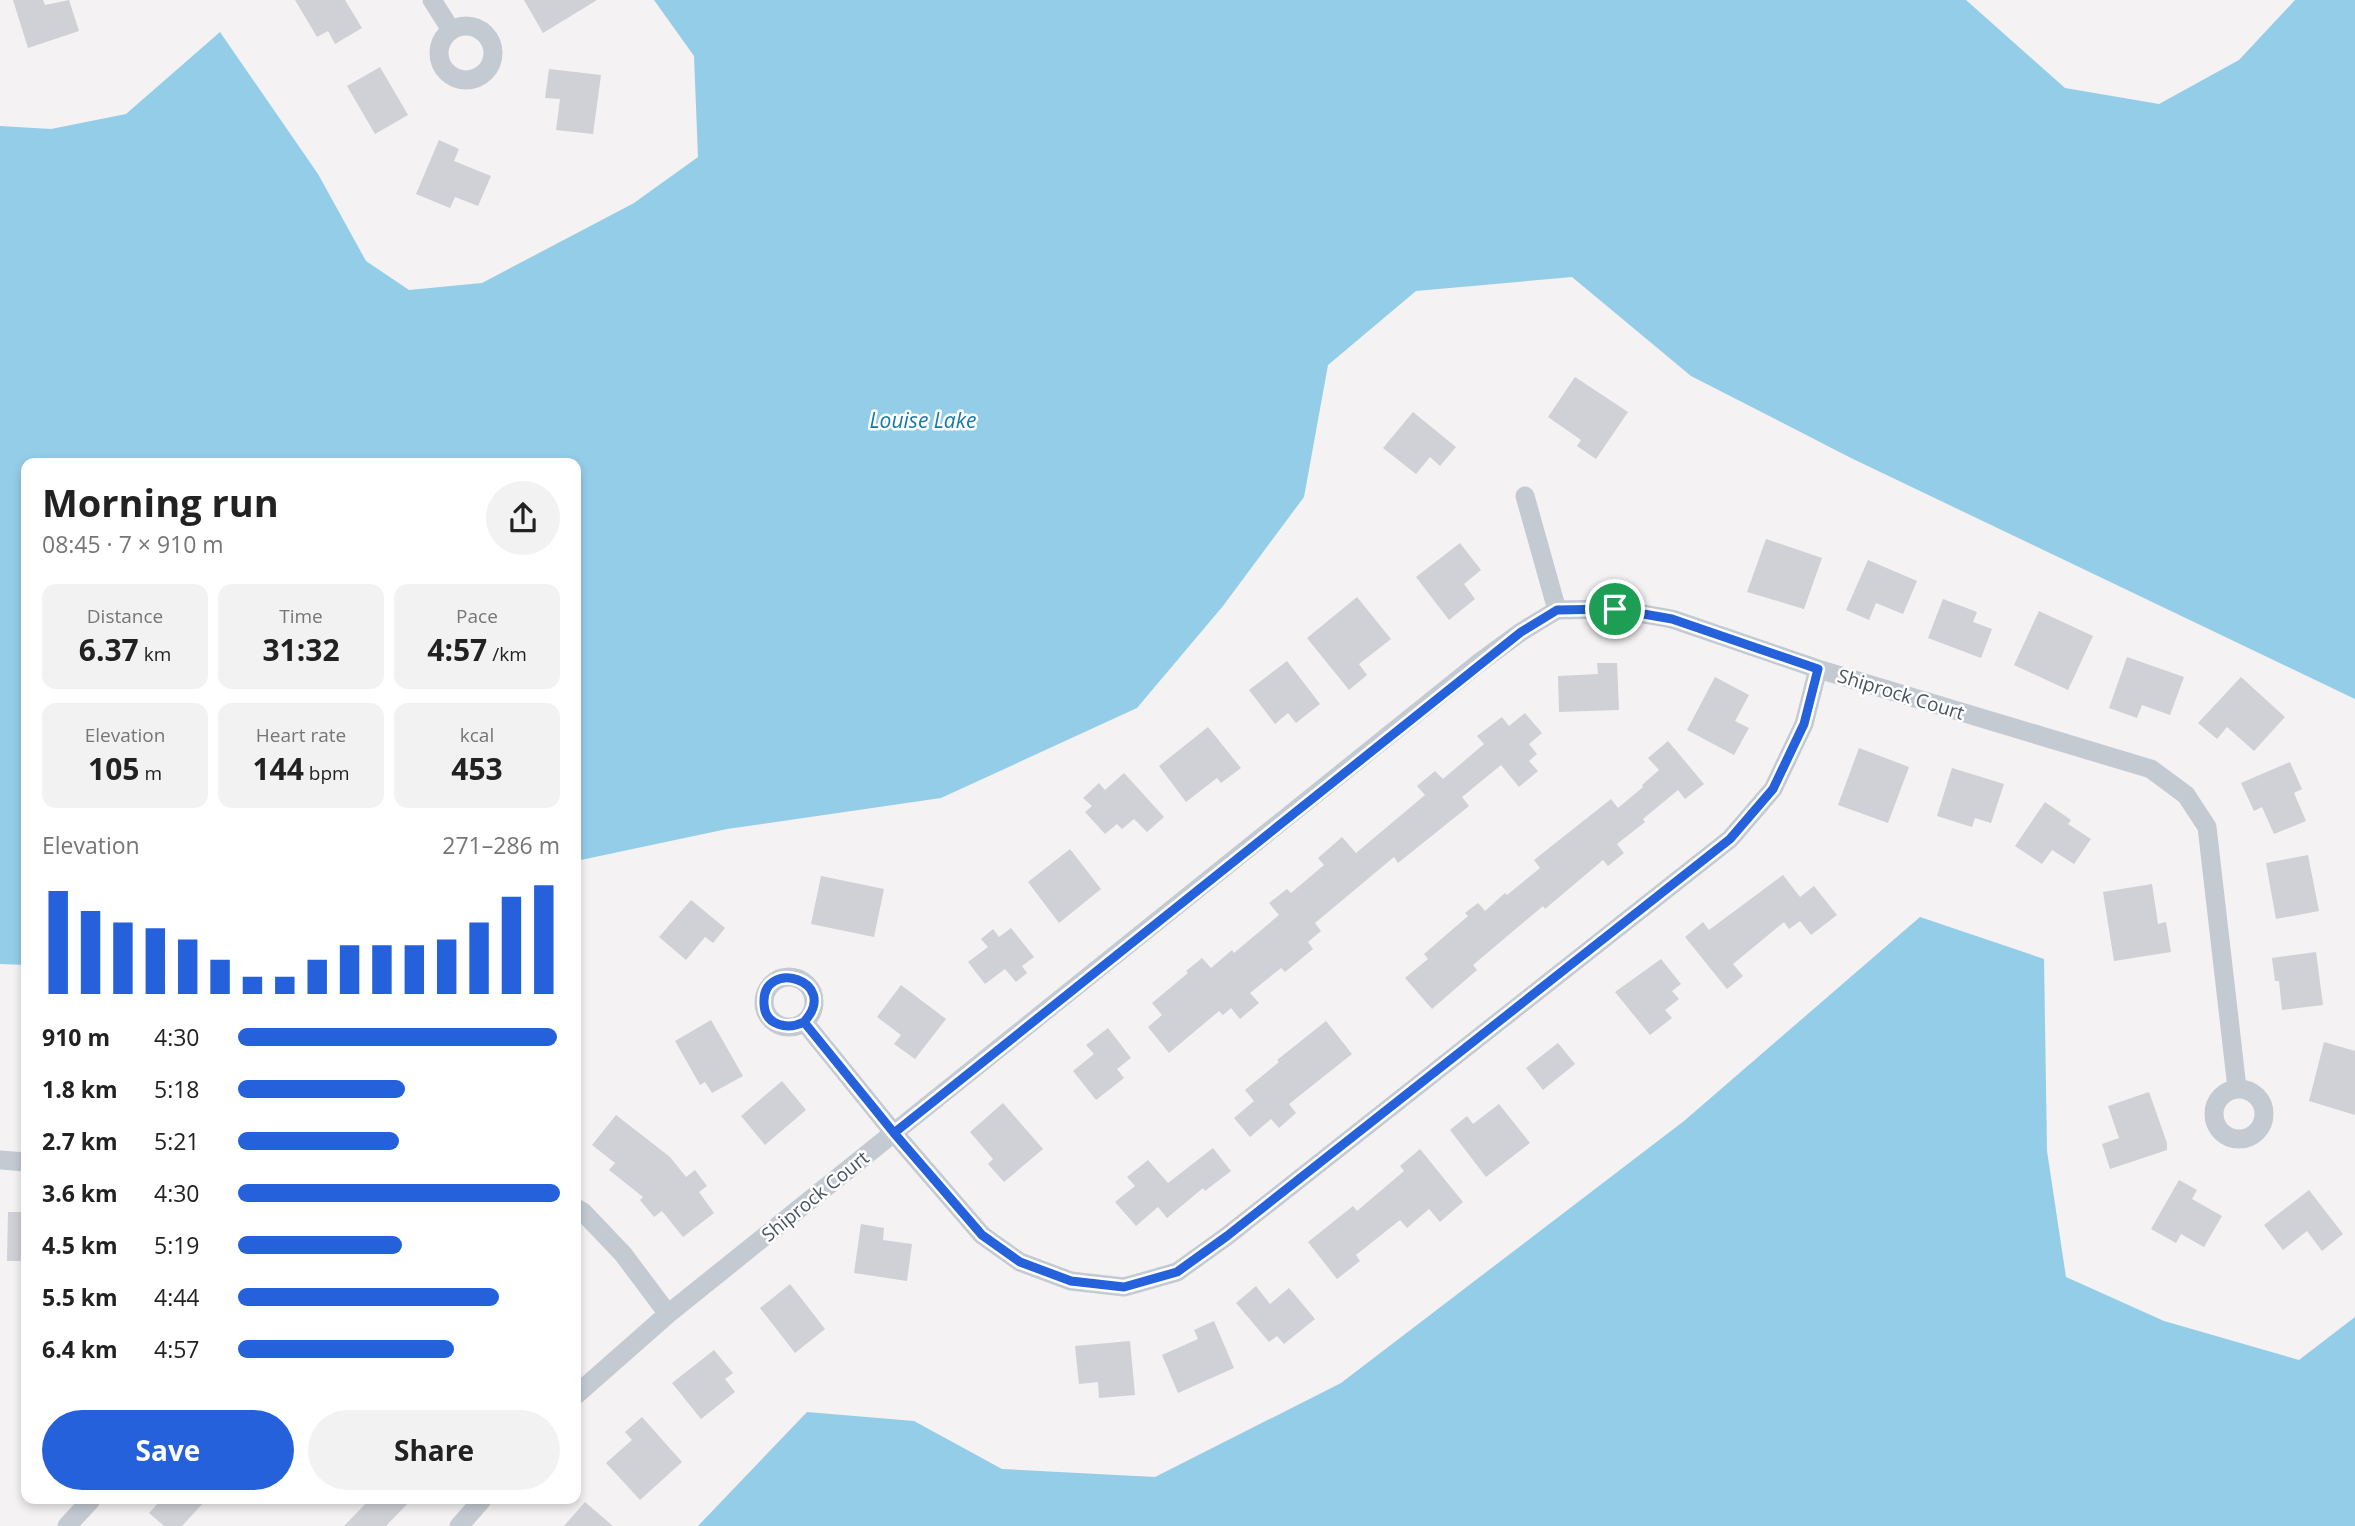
<!DOCTYPE html>
<html lang="en">
<head>
<meta charset="utf-8">
<style>
	body { margin:0; font-family:"Open Sans",sans-serif; background:#f2f2f2; color:#222; height:100vh; display:flex; flex-direction:column; font-size:26px; white-space:nowrap }
	* { box-sizing:border-box; margin:0 }
	p { font-size:23px; color:#767676 }
	.icon { flex:none; width:38px; height:38px; fill:none; stroke:currentColor; stroke-width:2; stroke-linecap:round; stroke-linejoin:round }
	.map { position:relative; flex:1; overflow:hidden }
	.panel { position:absolute; left:21px; top:458px; width:560px; height:1046px; display:flex; flex-direction:column; background:#fff; border-radius:14px; box-shadow:0 4px 10px #0003 }
	.panel>* { flex:none }
	.pin { position:absolute; display:grid; place-items:center; width:60px; height:60px; color:#fff; margin:-30px; border:4px solid #fff; border-radius:50%; box-shadow:0 2px 7px #0007 }
	.round { display:grid; place-items:center; flex:none; width:74px; height:74px; border-radius:37px; background:#f2f2f2 }
	.headline { display:flex; align-items:center; justify-content:space-between; height:119px; padding:0 21px }
	h1 { font-size:38px; font-weight:700; line-height:52px }
	.figures { display:grid; grid-template-columns:repeat(3,1fr); gap:10px; height:119px; padding:7px 21px }
	.figures div { display:grid; align-content:center; border-radius:14px; background:#f2f2f2; text-align:center }
	.figures b { font-size:30px; font-weight:700 }
	.figures small { font-size:19px; font-weight:400 }
	.figures p { font-size:19px }
	.chart { height:196px; padding:14px 21px }
	.chart p { display:flex; justify-content:space-between }
	.chart svg { width:100%; height:126px; margin-top:7px; stroke:#2461db; stroke-width:6 }
	.cta { display:flex; gap:14px; margin-top:auto; padding:14px 21px }
	.cta a { flex:1; height:80px; border-radius:42px; background:#2461db; color:#fff; font-size:28px; font-weight:700; line-height:80px; text-align:center }
	.cta a+a { background:#f2f2f2; color:#222 }
	ul { padding:0 21px; list-style:none; font-size:23px }
	li { display:grid; grid-template-columns:112px 84px 1fr; align-items:center; height:52px }
	li i { height:18px; border-radius:9px; background:#2461db }
	.map>svg:first-child { display:block }
	.water { fill:#94cde8 }
	.building { fill:#cfd1d6 }
	.lines { fill:none; stroke-linecap:round; stroke-linejoin:round }
	.street { stroke:#c4cad2; stroke-width:19 }
	.route-casing { stroke:#fff; stroke-width:14 }
	.route { stroke:#2461db; stroke-width:9 }
	.labels { text-anchor:middle; stroke-width:5; stroke-linejoin:round; paint-order:stroke }
	.street-label { font-size:19px; fill:#4a535e; stroke:#fff }
	.water-label { font-size:21px; font-style:italic; fill:#1579a7; stroke:#fff }
</style>
</head>
<body>
<div class="map">
<svg width="2355" height="1526" viewBox="0 0 2355 1526">
	<rect width="100%" height="100%" fill="#f4f2f2"/>
	<path class="water" d="M654 0H1966L2065 88 2159 104 2239 60 2295 0H2355V699L1851 458 1691 376 1572 277 1416 291 1328 365 1304 497 1223 606 1137 708 941 798 727 829 576 861V464H26V965L0 964V126L51 129 126 114 220 32 318 174 366 261 409 290 482 283 634 203 698 157 694 56Z
		M1920 917 2044 959 2047 1151 2066 1277 2164 1321 2299 1360 2355 1317V1526H698L807 1412 914 1421 1002 1469 1155 1477 1341 1383 1684 1121Z"/>
	<path class="building" d="M13 0H43L45 5 69 0 79 31 28 48Z
		M295 0H345L362 28 335 44 328 31 317 37Z
		M524 0H597L543 33Z
		M380 67 408 115 375 134 347 86Z
		M549 69 601 75 593 134 556 130 560 99 545 98Z
		M439 140 459 149 454 161 491 176 478 206 455 197 450 208 416 194Z
		M1575 377 1628 412 1596 459 1577 446 1581 440 1548 417Z
		M1413 412 1456 447 1440 466 1430 457 1416 474 1383 448Z
		M1766 539 1822 558 1804 609 1747 592Z
		M1460 543 1481 570 1464 584 1475 599 1449 620 1416 577Z
		M1868 560 1917 581 1903 614 1876 603 1869 620 1846 610Z
		M1357 597 1391 639 1359 664 1367 675 1349 690 1307 638Z
		M1943 599 1977 612 1973 622 1992 629 1981 658 1928 638Z
		M2039 611 2093 636 2068 690 2014 665Z
		M2127 657 2184 677 2170 715 2142 705 2137 718 2109 708Z
		M1287 661 1320 704 1296 723 1288 713 1275 724 1249 690Z
		M1597 663H1617L1619 710 1559 712 1558 676 1598 674Z
		M1715 677 1749 695 1735 721 1749 728 1734 755 1687 730Z
		M2241 677 2285 717 2254 751 2227 727 2217 739 2198 723Z
		M1525 713 1542 733 1529 744 1537 754 1529 761 1538 771 1519 787 1501 765 1462 797 1469 806 1398 863 1394 857 1315 923 1321 931 1308 942 1313 949 1285 972 1281 968 1250 993 1259 1003 1240 1019 1231 1008 1223 1015 1219 1011 1169 1053 1148 1027 1162 1015 1152 1003 1188 973 1186 971 1202 958 1211 968 1232 950 1234 953 1279 915 1269 903 1287 889 1291 893 1324 865 1318 858 1342 837 1356 853 1425 795 1417 786 1435 771 1443 779 1484 744 1477 736 1502 717 1509 726Z
		M1208 727 1241 768 1221 783 1217 778 1186 802 1159 766Z
		M1668 741 1704 784 1685 799 1678 790 1643 819 1645 822 1617 844 1624 853 1608 866 1603 860 1545 909 1543 906 1473 965 1477 970 1432 1009 1405 978 1428 959 1424 954 1468 916 1465 913 1478 903 1485 911 1505 893 1507 895 1540 868 1534 860 1611 799 1618 808 1643 787 1642 785 1659 770 1648 758Z
		M1859 748 1909 767 1888 823 1838 805Z
		M2290 762 2302 789 2294 793 2306 821 2274 834 2262 807 2254 811 2241 783Z
		M1952 768 2004 784 1991 823 1975 818 1972 827 1937 816Z
		M1124 773 1164 817 1147 832 1134 819 1122 829 1117 824 1105 834 1085 812 1092 806 1083 798 1099 783 1105 790Z
		M2045 802 2071 820 2068 824 2091 839 2074 864 2052 850 2042 864 2015 846Z
		M1070 849 1101 889 1059 923 1028 882Z
		M2308 855 2319 911 2276 919 2266 863Z
		M1783 875 1800 897 1814 886 1837 915 1811 935 1800 921 1789 929 1784 922 1733 964 1743 976 1727 989 1685 937 1703 922 1709 930Z
		M821 876 884 889 874 937 811 924Z
		M2152 884 2158 924 2166 922 2171 952 2114 961 2103 892Z
		M691 900 725 928 713 943 705 937 686 960 659 937Z
		M1011 928 1034 957 1022 966 1027 973 1016 982 1005 969 985 984 968 962 988 947 981 939 993 929 999 937Z
		M2316 952 2323 1005 2282 1010 2279 981H2275L2272 958Z
		M1661 959 1681 984 1672 991 1679 999 1665 1010 1672 1018 1650 1035 1615 992Z
		M901 985 946 1019 915 1059 894 1044 901 1035 877 1017Z
		M711 1020 743 1076 712 1093 705 1082 700 1085 675 1041Z
		M1326 1021 1352 1054 1289 1104 1296 1113 1279 1128 1271 1119 1250 1137 1234 1118 1254 1101 1245 1090 1279 1062 1277 1060Z
		M1108 1028 1131 1058 1117 1069 1124 1078 1096 1100 1073 1071 1094 1054 1086 1045Z
		M2324 1042 2355 1051V1115L2309 1101Z
		M1558 1043 1575 1064 1543 1090 1526 1068Z
		M782 1081 806 1110 765 1145 741 1116Z
		M2149 1092 2167 1143V1150L2110 1169 2102 1144 2119 1138 2108 1106Z
		M1003 1103 1043 1149 1004 1182 988 1164 993 1159 970 1132Z
		M1499 1104 1530 1143 1486 1177 1450 1130 1467 1116 1473 1124Z
		M616 1115 670 1157 686 1177 695 1170 707 1186 699 1192 714 1213 683 1237 662 1211 654 1217 640 1200 643 1197 609 1170 615 1163 592 1145Z
		M1213 1148 1231 1171 1205 1191 1203 1188 1167 1218 1158 1207 1136 1226 1115 1202 1135 1186 1127 1177 1148 1160 1168 1183Z
		M1420 1149 1463 1202 1440 1222 1429 1209 1407 1228 1400 1220 1356 1255 1360 1261 1337 1279 1308 1242 1353 1206 1357 1211 1404 1171 1400 1166Z
		M2179 1180 2197 1190 2192 1199 2222 1216 2204 1247 2181 1234 2176 1243 2151 1229Z
		M2309 1190 2343 1234 2322 1251 2307 1231 2283 1250 2264 1225Z
		M8 1212H26V1261H7Z
		M861 1224 884 1228 883 1240 912 1244 907 1281 854 1273Z
		M790 1284 825 1329 795 1353 760 1308Z
		M1256 1286 1270 1304 1289 1288 1315 1319 1284 1344 1277 1336 1269 1342 1236 1303Z
		M1214 1321 1234 1368 1178 1393 1162 1355 1198 1339 1194 1330Z
		M1130 1341 1135 1395 1099 1398 1098 1382 1079 1384 1075 1346Z
		M714 1350 733 1373 725 1379 735 1392 701 1419 672 1383Z
		M642 1417 682 1462 640 1500 606 1463 632 1440 625 1432Z
		M161 1500H206L182 1526H164L149 1513Z
		M369 1500H411L386 1526H344Z
		M585 1502 613 1526H564Z"/>
	<g class="lines">
		<path class="street" d="M432 0 451 30
			M439 53a27 27 0 1 1 54 0a27 27 0 1 1-54 0Z
			M1525 496 1557 610
			M764 1002a25 25 0 1 1 50 0a25 25 0 1 1-50 0Z
			M804 1022 894 1133 982 1235 1020 1262 1071 1281 1124 1287 1177 1272 1227 1236 1730 839 1773 789 1804 724 1818 669
			M2214 1114a25 25 0 1 1 50 0a25 25 0 1 1-50 0Z
			M0 1160 26 1162
			M576 1208 583 1212 623 1254 668 1314
			M576 1395 668 1314 1480 662 1521 632 1557 610 1615 609 1672 619 1818 669 2151 769 2186 795 2207 827 2237 1088
			M67 1526 91 1500
			M459 1526 482 1500"/>
	</g>
	<g class="lines">
		<g class="route-casing">
			<path id="route" d="M1615 609 1557 610 1521 632 894 1133 804 1022C842 980 761 957 764 1004 765 1026 788 1030 804 1022L894 1133 982 1235 1020 1262 1071 1281 1124 1287 1177 1272 1227 1236 1730 839 1773 789 1804 724 1818 669 1672 619 1615 609"/>
		</g>
		<use href="#route" class="route"/>
	</g>
	<g class="labels">
		<g class="street-label">
			<text transform="translate(1901 694) rotate(17)" y="7">Shiprock Court</text>
			<text transform="translate(815 1196) rotate(-39)" y="7">Shiprock Court</text>
		</g>
		<g class="water-label">
			<text x="923" y="428">Louise Lake</text>
		</g>
	</g>
</svg>
<div class="pin" style="left:1615px;top:609px;background:#1e9e55"><svg class="icon" aria-label="arrive" viewBox="0 0 24 24"><path d="M6 21V4h12l-3 4 3 4H6"/></svg></div>
<section class="panel">
<div class="headline"><div><h1>Morning run</h1><p>08:45 · 7 × 910 m</p></div><a class="round"><svg class="icon" aria-label="share" viewBox="0 0 24 24"><path d="M12 15V3M7 8l5-5 5 5M5 13v7h14v-7"/></svg></a></div>
<div class="figures">
<div><p>Distance</p><b>6.37<small> km</small></b></div>
<div><p>Time</p><b>31:32</b></div>
<div><p>Pace</p><b>4:57<small> /km</small></b></div>
</div>
<div class="figures">
<div><p>Elevation</p><b>105<small> m</small></b></div>
<div><p>Heart rate</p><b>144<small> bpm</small></b></div>
<div><p>kcal</p><b>453</b></div>
</div>
<div class="chart"><p><span>Elevation</span>271–286 m</p>
<svg viewBox="0 0 160 44" preserveAspectRatio="none"><path d="M5 44V8M15 44V15M25 44V19M35 44V21M45 44V25M55 44V32M65 44V38M75 44V38M85 44V32M95 44V27M105 44V27M115 44V27M125 44V25M135 44V19M145 44V10M155 44V6"/></svg>
</div>
<ul>
<li><b>910 m</b>4:30<i style="width:99%"></i></li>
<li><b>1.8 km</b>5:18<i style="width:52%"></i></li>
<li><b>2.7 km</b>5:21<i style="width:50%"></i></li>
<li><b>3.6 km</b>4:30<i style="width:100%"></i></li>
<li><b>4.5 km</b>5:19<i style="width:51%"></i></li>
<li><b>5.5 km</b>4:44<i style="width:81%"></i></li>
<li><b>6.4 km</b>4:57<i style="width:67%"></i></li>
</ul>
<div class="cta"><a>Save</a><a>Share</a></div>
</section>
</div>
</body>
</html>
